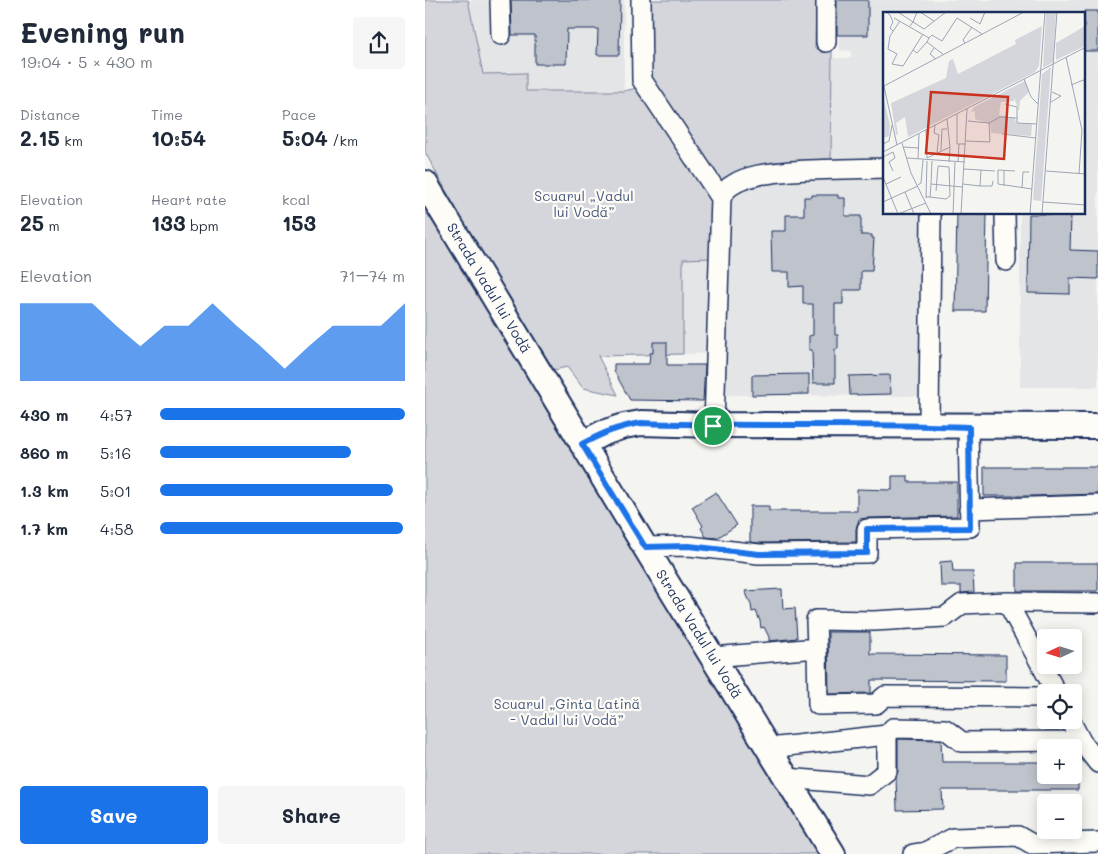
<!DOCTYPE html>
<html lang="en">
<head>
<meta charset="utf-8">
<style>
	body { margin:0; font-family:Mali,sans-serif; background:#f6f6f7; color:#1f2937; height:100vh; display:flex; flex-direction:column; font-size:19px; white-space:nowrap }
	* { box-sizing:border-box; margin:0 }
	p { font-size:16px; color:#747a83 }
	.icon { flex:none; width:28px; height:28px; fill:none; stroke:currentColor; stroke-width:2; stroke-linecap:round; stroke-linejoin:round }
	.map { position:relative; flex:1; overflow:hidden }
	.side { display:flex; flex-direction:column; background:#fff; width:425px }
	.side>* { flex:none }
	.needle { width:32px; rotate:266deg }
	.fabs { position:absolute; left:612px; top:629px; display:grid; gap:10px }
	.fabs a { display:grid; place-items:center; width:45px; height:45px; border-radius:5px; background:#fff; box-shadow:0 2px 12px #0003; font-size:25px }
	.pin { position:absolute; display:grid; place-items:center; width:42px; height:42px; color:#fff; margin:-21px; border:2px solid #fff; border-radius:50%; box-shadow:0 1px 5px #0007 }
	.round { display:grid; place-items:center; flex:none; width:52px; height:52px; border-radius:5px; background:#f6f6f7 }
	.headline { display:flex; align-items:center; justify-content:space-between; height:85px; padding:0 20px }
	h1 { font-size:28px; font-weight:800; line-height:38px }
	.metrics { display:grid; grid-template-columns:repeat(3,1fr); gap:8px; height:85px; padding:5px 20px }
	.metrics div { display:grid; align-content:center }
	.metrics b { font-size:21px; font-weight:800 }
	.metrics small { font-size:14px; font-weight:400 }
	.metrics p { font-size:14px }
	.chart { height:140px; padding:10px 20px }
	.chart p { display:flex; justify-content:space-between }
	.chart svg { width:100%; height:90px; margin-top:5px; fill:#1a73e8; opacity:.7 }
	.primary-button { display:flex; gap:10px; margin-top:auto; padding:10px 20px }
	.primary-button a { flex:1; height:58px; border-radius:5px; background:#1a73e8; color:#fff; font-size:20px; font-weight:800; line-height:58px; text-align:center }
	.primary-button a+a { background:#f6f6f7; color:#1f2937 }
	ul { padding:0 20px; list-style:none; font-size:16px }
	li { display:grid; grid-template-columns:80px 60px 1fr; align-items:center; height:38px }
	li i { height:12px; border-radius:6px; background:#1a73e8 }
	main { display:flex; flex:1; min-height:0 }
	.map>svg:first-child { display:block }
	.built { fill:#e4e5e6 }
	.green { fill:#d4d6db; stroke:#78829c }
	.building { fill:#bfc3cc; stroke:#1b2f5e }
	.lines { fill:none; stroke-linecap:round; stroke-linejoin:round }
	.minor-casing { stroke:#1b2f5e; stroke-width:22 }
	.major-casing { stroke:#1b2f5e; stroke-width:28 }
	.minor { stroke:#fdfcf7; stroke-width:19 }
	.major { stroke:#fdfcf7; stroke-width:24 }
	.route-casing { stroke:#fff; stroke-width:10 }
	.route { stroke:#1a73e8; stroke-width:6 }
	.labels { text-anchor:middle; stroke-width:4.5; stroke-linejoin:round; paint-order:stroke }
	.park-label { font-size:14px; fill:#49597d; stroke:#fdfcf7 }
	.street-label { font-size:14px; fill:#1b2f5e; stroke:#fdfcf7 }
	.inset-road { fill:none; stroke:#9da5b6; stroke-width:1 }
	.view { fill:#c8321e; fill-opacity:0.15; stroke:#c8321e; stroke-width:2.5 }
	.inset-edge { fill:none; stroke:#1b2f5e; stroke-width:2.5 }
</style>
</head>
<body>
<main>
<section class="side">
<div class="headline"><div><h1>Evening run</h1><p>19:04 · 5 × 430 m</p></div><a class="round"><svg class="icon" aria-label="share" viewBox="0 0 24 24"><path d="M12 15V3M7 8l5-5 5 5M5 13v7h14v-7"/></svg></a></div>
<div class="metrics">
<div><p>Distance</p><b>2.15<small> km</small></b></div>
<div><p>Time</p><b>10:54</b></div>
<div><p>Pace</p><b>5:04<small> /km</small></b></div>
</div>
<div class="metrics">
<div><p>Elevation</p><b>25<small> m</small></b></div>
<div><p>Heart rate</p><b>133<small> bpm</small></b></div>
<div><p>kcal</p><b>153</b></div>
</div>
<div class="chart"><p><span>Elevation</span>71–74 m</p>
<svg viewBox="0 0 160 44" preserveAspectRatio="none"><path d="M0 44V6L10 6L20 6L30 6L40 17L50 27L60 17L70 17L80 6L90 17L100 27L110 38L120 27L130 17L140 17L150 17L160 6V44z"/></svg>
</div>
<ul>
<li><b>430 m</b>4:57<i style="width:100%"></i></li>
<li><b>860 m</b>5:16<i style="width:78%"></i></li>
<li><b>1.3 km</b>5:01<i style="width:95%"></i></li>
<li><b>1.7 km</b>4:58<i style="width:99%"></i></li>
</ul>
<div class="primary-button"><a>Save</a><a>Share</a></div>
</section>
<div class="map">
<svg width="673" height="854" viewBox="0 0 673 854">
	<rect width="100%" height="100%" fill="#f4f4f1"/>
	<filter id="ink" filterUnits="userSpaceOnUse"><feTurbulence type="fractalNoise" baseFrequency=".02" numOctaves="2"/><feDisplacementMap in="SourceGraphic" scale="10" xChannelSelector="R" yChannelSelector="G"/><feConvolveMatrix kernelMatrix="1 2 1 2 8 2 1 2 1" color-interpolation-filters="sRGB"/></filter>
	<g filter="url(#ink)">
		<path class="built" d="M43 0H199V91H101L100 73 58 74Z
			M408 0H673V387H595V214H659V14H459V214H498V396L296 395V353L258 354V259L310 178 406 162 407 58H426V51L415 50 414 34H408Z"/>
		<path class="green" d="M0 0H43L58 74 101 73V91H199L225 85V0H391L390 48H407L406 162 310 178 287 258 258 259V354L173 356 193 395 158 388 142 367 129 370 42 229 0 152V142L2 141 0 137Z
			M0 207 394 854H0Z"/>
		<path class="building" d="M86 0H195L194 55H172L173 29H142L141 64H110V35H87Z
			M412 0H443V35H412Z
			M659 11H673V51H659Z
			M387 195H413V198H420V216H436V235H447V238H449L447 271H436V290H418V304H410V335H413V349H410V383H388L387 350H384V336L388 335V304H378V286L364 287V272H347L346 231H361V215H379V197H387Z
			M532 214H562L560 311H530Z
			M604 214H646L645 250 673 251V279L645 278V294L603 293Z
			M228 342H242V365H280L278 401 205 400 189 371V364H224L225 353H228Z
			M384 374V394L327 395V375Z
			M465 375 466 394 425 395 424 376Z
			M559 467H673V494L605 496H559Z
			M467 476H483V482H532V516L442 518 434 519 431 529V542L335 543 325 542V506H344V511H432V489L467 490Z
			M291 492 312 525 292 538 281 537 276 528 278 526 267 507Z
			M527 561 528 572H548L549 592 536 593V586H516L515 562Z
			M592 563H673V591H592Z
			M357 589 358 609 370 608 372 638 344 641V637L339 627 336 628 335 621 331 611 327 612 326 604 320 591Z
			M403 632H445V654L581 655V681L446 680V693L404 694Z
			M473 739 516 740 517 762H621V775H653V790H517L518 809 472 810 471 777 473 771Z"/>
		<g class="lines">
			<g class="minor-casing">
				<path id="minor" d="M75 0 76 35
					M216 0 217 80 296 198 289 425
					M401 42V0
					M296 198C299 192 303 187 309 184 325 174 347 173 366 171 397 169 428 169 459 168
					M580 214 581 261
					M504 425 506 214
					M544 509 673 505
					M220 547 264 546 334 554 442 553V529L545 527 543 427
					M392 648 393 705 451 704 460 696 621 697
					M288 657 392 648 391 620 449 621 520 617 537 604 582 602
					M631 692 582 602 673 603
					M645 720 656 741 673 763
					M344 748 462 735
					M362 778 444 785 462 771V735L468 728 520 729 537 742 656 741
					M488 854 500 852 528 838 593 836 607 844 673 842"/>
			</g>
			<g class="major-casing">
				<path id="major" d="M0 183 220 547 408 854
					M157 444 178 433 199 426 216 423 289 425 673 426"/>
			</g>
			<use href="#minor" class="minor"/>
			<use href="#major" class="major"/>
		</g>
	</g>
	<g class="lines" filter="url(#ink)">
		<g class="route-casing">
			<path id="route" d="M216 423C325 427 434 423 544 427L545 528 442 529V553L334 554 264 546 220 547 157 444C178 433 192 427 216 423Z"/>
		</g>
		<use href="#route" class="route"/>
	</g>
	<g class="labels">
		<g class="park-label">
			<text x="159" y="201">Scuarul „Vadul<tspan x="159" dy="16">lui Vodă”</tspan></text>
			<text x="142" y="709">Scuarul „Ginta Latină<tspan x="142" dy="16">- Vadul lui Vodă”</tspan></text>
		</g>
		<g class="street-label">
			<text transform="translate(64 288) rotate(59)" y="5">Strada Vadul lui Vodă</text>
			<text transform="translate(274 634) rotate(58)" y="5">Strada Vadul lui Vodă</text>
		</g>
	</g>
	<g transform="translate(458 12)">
		<rect width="202" height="202" fill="#f4f4f1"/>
		<path d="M163 0H173L170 50 160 56ZM159 14 156 54 152 60 25 125 22 105 13 111 15 122 13 123 8 91 63 66 66 49 70 47 75 62 133 32 132 28ZM202 14V34L173 48V31ZM168 55 158 189 150 188 159 62ZM142 69 146 80 137 89 136 99 131 86V89L118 90 116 103 132 106 133 111 149 112 148 124 108 121 107 112 92 107V99L88 100 91 95ZM0 84 7 113 6 124 0 126Z" fill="#d4d6db"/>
		<path class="inset-road" d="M3 0 7 3 10 10 7 16 10 19M15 0 30 10 27 14M34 0 30 10 41 17 63 0M37 0 51 9M11 6 46 26 44 30 61 43M87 6 97 12 102 0M17 9 7 24 5 37 14 42 9 52 20 54 30 38 34 41 44 30M46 26 49 23 59 29 74 6 99 22M82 31 80 28 89 15M51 36 47 42 53 47M30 38 40 22M183 45 199 118 196 162M141 67 148 85 155 92M0 70 14 133M188 73 203 67M1 74 141 0M168 90 178 84 169 80M122 92 134 95V111L154 112M74 102V132H83M64 107 67 135M85 109 106 111 117 105 134 106M52 113 51 121 56 123 54 140M43 118 44 146M119 122 153 126M83 129 107 130 106 111M19 131 28 161 48 202M0 132 6 129 9 113M20 135 36 136M58 138 59 117H64M0 140 203 35M0 145 10 140 12 146 6 150 10 159M24 146 82 150M44 146 67 135 66 150M35 147 36 122M75 150 76 132M81 157 112 159M132 159 115 158V172L149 177M163 159 203 162M0 165 15 202M3 172 18 165M48 172 49 149M80 172 97 174 98 158M35 173 38 171 40 148M97 174H109L110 169M121 174V158M139 176 140 160H146M22 180 31 202M43 185H47L48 172 79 175M47 185 63 187 67 184 66 155 55 154 53 179M43 186 44 149M0 190 35 174M160 190 203 193M15 202 43 191M70 202 72 150M78 202 84 97M147 202 162 0M159 202 174 0"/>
		<path class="view" d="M48 80 125 85 121 147 43 141Z"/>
		<rect width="202" height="202" class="inset-edge"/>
	</g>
</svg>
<div class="fabs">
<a><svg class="needle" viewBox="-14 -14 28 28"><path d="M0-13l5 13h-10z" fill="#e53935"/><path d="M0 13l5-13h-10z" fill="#747a83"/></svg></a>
<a><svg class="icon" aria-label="locate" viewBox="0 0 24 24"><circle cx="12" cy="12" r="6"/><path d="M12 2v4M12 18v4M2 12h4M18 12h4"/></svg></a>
<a>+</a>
<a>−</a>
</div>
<div class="pin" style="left:288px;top:426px;background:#1e9e55"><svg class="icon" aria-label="arrive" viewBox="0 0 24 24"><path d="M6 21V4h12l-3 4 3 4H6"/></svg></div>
</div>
</main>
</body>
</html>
